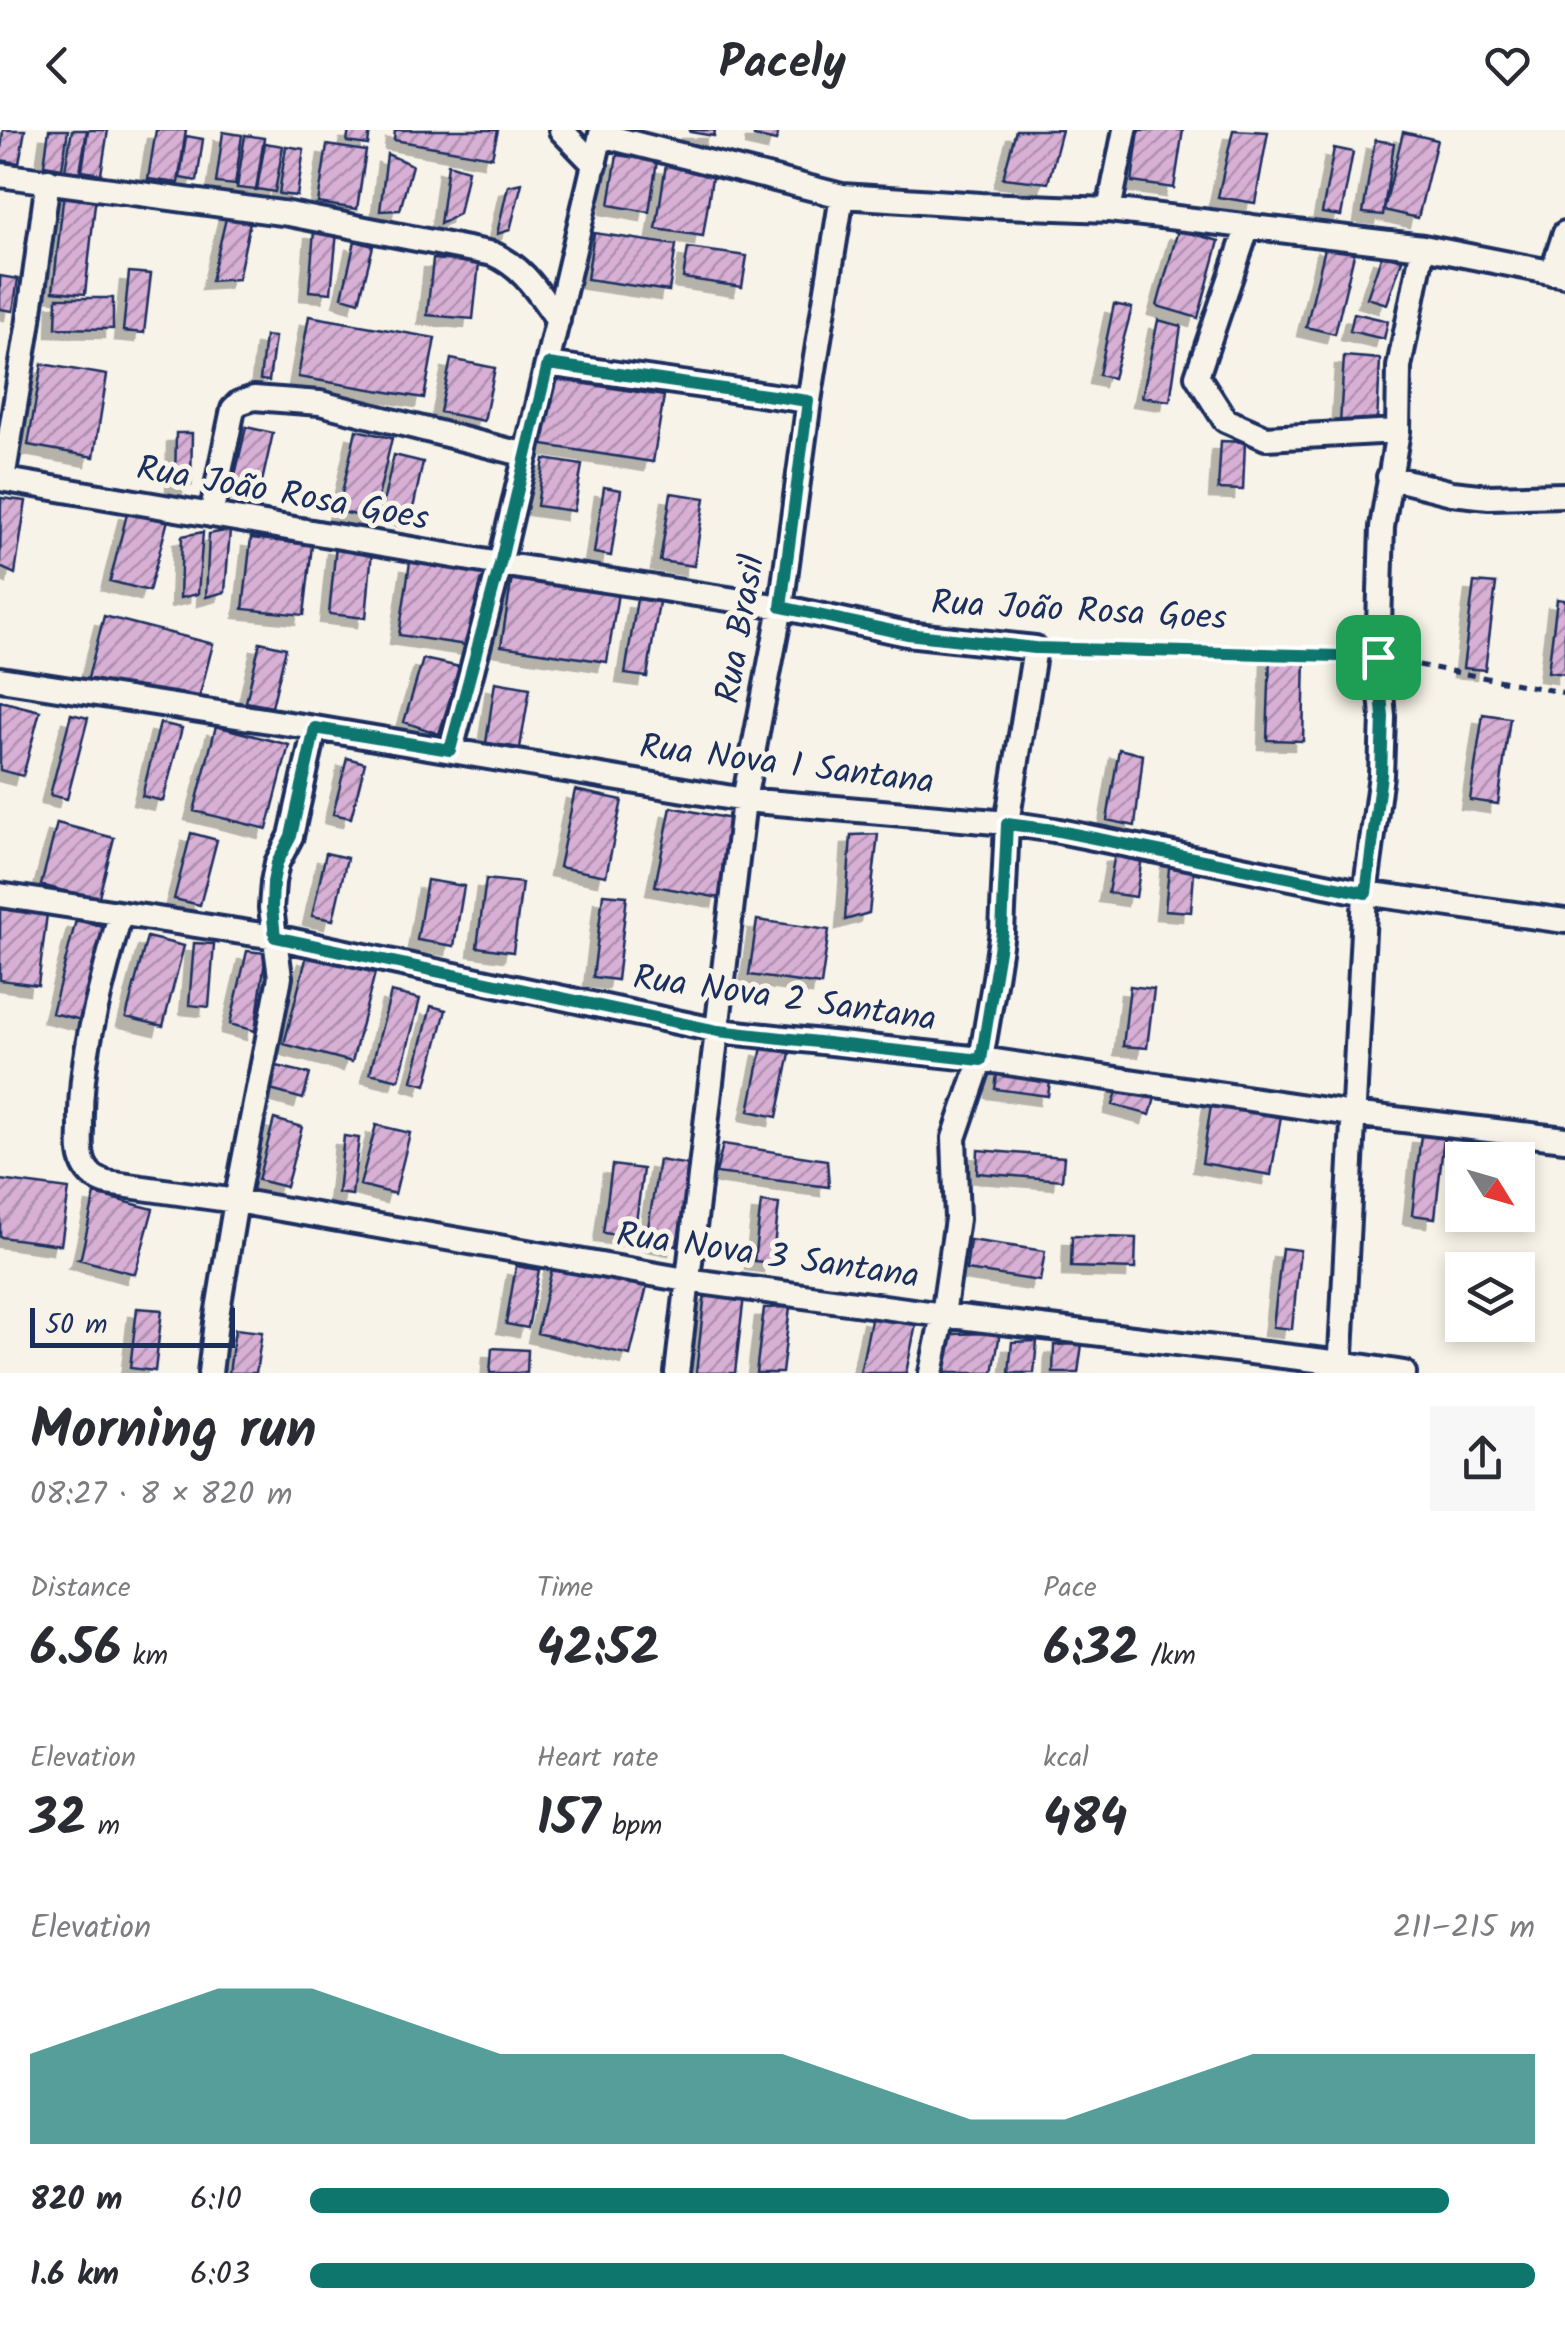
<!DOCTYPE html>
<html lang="en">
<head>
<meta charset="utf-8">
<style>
	body { margin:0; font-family:Kalam,sans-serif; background:#f7f7f7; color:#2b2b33; height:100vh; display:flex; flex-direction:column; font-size:38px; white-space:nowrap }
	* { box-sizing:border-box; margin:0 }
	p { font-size:32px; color:#7c7c81 }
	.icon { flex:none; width:55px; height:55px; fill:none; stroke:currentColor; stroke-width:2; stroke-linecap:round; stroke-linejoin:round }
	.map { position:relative; height:1243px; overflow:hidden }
	.details { display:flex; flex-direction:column; background:#fff; flex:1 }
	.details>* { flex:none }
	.needle { width:65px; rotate:127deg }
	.buttons { position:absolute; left:1445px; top:1012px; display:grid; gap:20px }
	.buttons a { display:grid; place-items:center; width:90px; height:90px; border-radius:0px; background:#fff; box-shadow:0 5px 15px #0003; font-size:50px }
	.scale { position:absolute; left:30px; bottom:25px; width:205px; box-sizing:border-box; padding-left:10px; border:5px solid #1b2f5e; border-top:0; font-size:28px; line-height:35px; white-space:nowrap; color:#1b2f5e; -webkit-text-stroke:8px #f7f3e8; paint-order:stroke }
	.pin { position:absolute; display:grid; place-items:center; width:85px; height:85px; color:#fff; margin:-42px; border-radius:20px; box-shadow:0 5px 15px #0006 }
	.round { display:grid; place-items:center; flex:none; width:105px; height:105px; border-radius:0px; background:#f7f7f7 }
	.overview { display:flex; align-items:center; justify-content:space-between; height:170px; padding:0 30px }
	h1 { font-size:55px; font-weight:700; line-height:75px }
	.stats { display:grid; grid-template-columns:repeat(3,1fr); gap:15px; height:170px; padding:10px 30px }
	.stats div { display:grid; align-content:center }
	.stats b { font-size:50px; font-weight:700 }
	.stats small { font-size:28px; font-weight:400 }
	.stats p { font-size:28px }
	.chart { height:280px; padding:20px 30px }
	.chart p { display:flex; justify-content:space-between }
	.chart svg { width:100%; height:180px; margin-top:10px; fill:#0f766e; opacity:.7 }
	ul { padding:0 30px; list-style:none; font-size:32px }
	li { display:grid; grid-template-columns:160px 120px 1fr; align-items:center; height:75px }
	li i { height:25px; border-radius:12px; background:#0f766e }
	header { display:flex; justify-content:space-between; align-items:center; height:130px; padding:0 30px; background:#fff; font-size:45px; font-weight:700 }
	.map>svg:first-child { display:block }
	.building { fill:url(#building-hatch); stroke:#1b2f5e; stroke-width:2.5; filter:url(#shadow) }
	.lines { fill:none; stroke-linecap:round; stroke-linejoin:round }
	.street-casing { stroke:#1b2f5e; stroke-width:30 }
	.path { stroke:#1b2f5e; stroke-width:5; stroke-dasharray:8 8; stroke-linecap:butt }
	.street { stroke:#f7f3e8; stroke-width:22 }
	.route-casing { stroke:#fff; stroke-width:20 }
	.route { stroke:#0f766e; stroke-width:12 }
	.labels { text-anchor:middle; stroke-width:10; stroke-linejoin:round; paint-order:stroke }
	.street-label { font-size:35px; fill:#1b2f5e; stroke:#f7f3e8 }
</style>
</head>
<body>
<header><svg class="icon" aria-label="back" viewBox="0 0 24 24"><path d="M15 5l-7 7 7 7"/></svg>Pacely<svg class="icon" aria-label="heart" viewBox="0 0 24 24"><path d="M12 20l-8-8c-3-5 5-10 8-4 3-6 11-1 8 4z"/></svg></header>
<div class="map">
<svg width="1565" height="1243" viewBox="0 0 1565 1243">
	<defs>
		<pattern id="building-hatch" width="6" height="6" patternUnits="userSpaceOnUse" patternTransform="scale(2.5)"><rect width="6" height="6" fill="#d8afd5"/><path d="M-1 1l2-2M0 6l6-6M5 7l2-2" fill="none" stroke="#ae8fb0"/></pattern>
		<filter id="shadow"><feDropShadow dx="-9" dy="9" stdDeviation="0" flood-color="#0004"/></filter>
	</defs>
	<rect width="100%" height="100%" fill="#f7f3e8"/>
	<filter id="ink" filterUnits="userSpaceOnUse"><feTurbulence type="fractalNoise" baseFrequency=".01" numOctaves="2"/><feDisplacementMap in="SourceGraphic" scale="20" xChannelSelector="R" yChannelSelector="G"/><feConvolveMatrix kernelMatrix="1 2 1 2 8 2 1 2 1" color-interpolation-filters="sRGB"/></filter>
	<g filter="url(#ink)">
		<path class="building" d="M3 0H25L19 33 0 30Z
			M49 0H68L62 38 44 35Z
			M72 0H87L80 42 65 40Z
			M88 0H108L101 44 82 41Z
			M156 0H186L178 53 148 49Z
			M349 0H370L368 15 347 12Z
			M395 0H498L492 27 394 10Z
			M690 0H715L714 6 690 2Z
			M755 0H779L776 11 754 6Z
			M1016 0H1062L1048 53 1003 48Z
			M1139 0H1183L1174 58 1132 52Z
			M1233 0 1268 2 1255 73 1218 67Z
			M223 2 242 5 235 55 216 53Z
			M1403 2 1437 10 1418 88 1384 80Z
			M245 5 264 8 256 60 237 58Z
			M186 6 203 9 197 51 180 48Z
			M1375 10 1394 13 1383 85 1363 83Z
			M265 13 283 16 275 62 257 59Z
			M327 15 366 21 357 79 318 73Z
			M286 16 304 19 297 66 279 64Z
			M1334 18 1353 22 1341 86 1322 83Z
			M387 24 412 35 400 80 380 81Z
			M617 25 657 31 649 82 609 75Z
			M448 34 468 40 459 84 440 94Z
			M666 34 713 41 703 106 656 99Z
			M522 53 510 100 497 104 508 56Z
			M64 61 96 65 85 164 53 161Z
			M228 80 251 87 238 149 211 151Z
			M314 100 337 102 331 163 309 161Z
			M1178 100 1219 111 1198 188 1157 176Z
			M594 103 676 115 669 161 587 149Z
			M355 111 373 116 359 172 342 167Z
			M1326 114 1355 120 1335 204 1306 197Z
			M688 118 747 126 742 157 683 148Z
			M1382 124 1402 130 1387 174 1367 168Z
			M433 129 479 133 473 189 427 185Z
			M129 142 151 144 144 203 123 201Z
			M0 146 18 149 13 181 0 179Z
			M57 168H113V199L56 198Z
			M1114 174 1132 178 1113 248 1099 245Z
			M1354 183 1388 191 1384 209 1350 201Z
			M309 186 435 208 424 268 298 247Z
			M1158 190 1181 196 1170 271 1142 267Z
			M265 206 275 207 269 251 260 250Z
			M1344 226 1380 229 1377 295 1340 294Z
			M451 229 495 238 484 291 440 282Z
			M42 234 107 245 94 327 28 315Z
			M554 249 664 266 653 332 543 315Z
			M246 297 273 303 259 365 232 359Z
			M356 300 392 308 373 389 338 381Z
			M176 303H192L191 355H175Z
			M1221 311 1245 312 1243 360 1218 359Z
			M394 325 423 332 411 388 381 382Z
			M544 329 582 335 574 381 537 376Z
			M604 357 621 360 611 426 594 423Z
			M671 363 705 368 694 436 660 431Z
			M1 368 26 371 15 444 0 437Z
			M128 380 168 390 149 461 110 451Z
			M230 400 225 462 206 467 209 404Z
			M203 402 198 464 180 468 182 406Z
			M251 408 312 415 304 485 243 479Z
			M336 415 372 420 366 488 329 484Z
			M410 432 485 443 473 516 399 505Z
			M512 447 618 463 607 532 501 516Z
			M1474 452 1496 454 1485 540 1463 538Z
			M637 469 659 472 647 547 625 544Z
			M1557 469 1565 470V544L1548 542Z
			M104 486 213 514 197 576 88 548Z
			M260 512 286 518 272 577 246 572Z
			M1270 525 1305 526 1303 611 1267 610Z
			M423 529 460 537 439 604 404 592Z
			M495 552 530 558 520 618 486 613Z
			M0 571 40 581 23 646 0 640Z
			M71 584 88 588 67 669 50 665Z
			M1483 584 1510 588 1498 674 1470 670Z
			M160 593 182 598 163 671 142 666Z
			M216 596 289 615 267 699 194 681Z
			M1119 619 1143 625 1135 696 1107 690Z
			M347 628 365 633 351 688 333 684Z
			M575 660 622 670 606 746 559 737Z
			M671 677 736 690 720 768 655 756Z
			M57 693 114 708 98 770 41 755Z
			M191 703 217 710 200 775 174 769Z
			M878 704 869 783 845 790 851 705Z
			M326 723 347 728 333 790 312 786Z
			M1115 723 1142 727 1136 767 1108 763Z
			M1170 728 1195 730 1191 782 1165 780Z
			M486 749 522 753 513 822 477 817Z
			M427 750 464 756 454 816 417 810Z
			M603 764 627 766 617 850 593 847Z
			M0 779 47 784 38 855 0 850Z
			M76 790 111 799 86 891 52 883Z
			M757 790 829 800 821 855 749 845Z
			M147 807 184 816 163 896 126 887Z
			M194 813 214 814 209 877 189 875Z
			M247 821 266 823 255 901 230 894Z
			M307 825 375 843 352 932 284 914Z
			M1130 856 1154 859 1147 918 1123 916Z
			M391 862 420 869 399 950 370 943Z
			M431 876 446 880 426 955 412 951Z
			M762 917 790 923 777 987 749 981Z
			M273 935 310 944 303 969 267 959Z
			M998 937 1051 944 1048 966 995 959Z
			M1120 951 1157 961 1150 985 1113 975Z
			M1212 969 1282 980 1271 1045 1202 1033Z
			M274 989 302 997 286 1057 258 1050Z
			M376 995 410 1003 395 1064 360 1055Z
			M1421 1004 1444 1006 1435 1088 1412 1085Z
			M344 1006 359 1008 352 1065 338 1063Z
			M723 1014 827 1030 829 1057 716 1043Z
			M978 1020 1064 1027 1062 1050 977 1043Z
			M659 1030 690 1035 677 1116 646 1110Z
			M612 1035 643 1039 634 1107 603 1103Z
			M0 1050 69 1059 61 1115 0 1107Z
			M95 1064 153 1079 135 1144 78 1129 81 1127Z
			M761 1072 779 1074 772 1133 754 1131Z
			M1072 1106 1136 1108 1135 1139 1071 1137Z
			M970 1110 1045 1121 1040 1151 966 1140Z
			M1282 1118 1300 1120 1292 1199 1273 1197Z
			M554 1130 648 1152 630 1225 537 1203Z
			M516 1136 539 1140 528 1198 506 1194Z
			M705 1162 744 1166 735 1243H696Z
			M790 1177 782 1243H756L764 1178Z
			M137 1178 162 1180 155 1241 130 1238Z
			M872 1185 916 1194 906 1243H860Z
			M235 1199 262 1202 256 1243H229Z
			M1000 1203 993 1243H941L949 1204Z
			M1037 1211 1034 1243H1009L1012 1212Z
			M1082 1214 1078 1243H1053L1054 1215Z
			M492 1218 528 1220 527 1243H490Z"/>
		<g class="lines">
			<g class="street-casing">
				<path id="street" d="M561 0 595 35
					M601 5 842 66 981 75 1109 80 1423 117 1565 145
					M0 45 289 84 493 124C525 138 538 163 558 190
					M1109 80 1125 0
					M1248 96 1197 246 1225 290 1266 308 1398 301
					M1552 143 1565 103
					M547 234 809 271
					M1389 347 1452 363 1489 367 1565 365
					M0 349 500 434 781 477 907 504 1035 518 1007 693 1002 802 995 848 981 929 954 1008 957 1089 943 1185 931 1243
					M3 349 28 197 48 50
					M211 385 233 279 239 273 254 268 320 273 526 325
					M0 549 315 598 744 670 1007 693 1054 700 1365 763 1565 791
					M451 620 500 434 602 0
					M0 765 275 807 719 901 981 929 1352 984 1565 1009
					M120 784C103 853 79 924 81 996 81 1009 79 1022 84 1034 89 1045 96 1049 107 1053L236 1071 686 1150 943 1185 1341 1233 1404 1243
					M210 1243 216 1192 236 1071 280 847 271 778 273 752 277 733 291 706 315 598
					M677 1243 744 670 781 477 809 271 842 66
					M1340 1243 1365 763 1381 645 1383 587 1378 527 1382 397 1398 301 1399 237 1423 117"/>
			</g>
			<path class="path" d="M1058 519 1357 526
				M1403 532 1565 563"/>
			<use href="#street" class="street"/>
		</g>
	</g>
	<g class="lines" filter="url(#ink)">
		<g class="route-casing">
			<path id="route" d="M548 234 808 271 781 477 907 504 1035 518 1378 527 1383 587 1381 645 1366 763 1054 700 1007 694 1002 802 981 930 718 901 275 807 272 778 273 752 277 733 291 706 315 598 450 620 500 434Z"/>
		</g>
		<use href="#route" class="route"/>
	</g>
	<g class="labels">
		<g class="street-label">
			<text transform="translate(283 362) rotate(10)" y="12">Rua João Rosa Goes</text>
			<text transform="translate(1079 479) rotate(3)" y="12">Rua João Rosa Goes</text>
			<text transform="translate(739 499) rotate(-80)" y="12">Rua Brasil</text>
			<text transform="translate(787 633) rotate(7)" y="12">Rua Nova 1 Santana</text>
			<text transform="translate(785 867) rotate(8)" y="12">Rua Nova 2 Santana</text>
			<text transform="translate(768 1124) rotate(8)" y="12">Rua Nova 3 Santana</text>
		</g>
	</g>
</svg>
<div class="buttons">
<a><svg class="needle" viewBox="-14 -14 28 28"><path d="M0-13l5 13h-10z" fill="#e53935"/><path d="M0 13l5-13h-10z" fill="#7c7c81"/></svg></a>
<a><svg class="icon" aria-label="layers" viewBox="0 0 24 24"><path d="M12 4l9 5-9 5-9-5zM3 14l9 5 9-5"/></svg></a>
</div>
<div class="scale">50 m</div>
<div class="pin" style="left:1378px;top:527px;background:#1e9e55"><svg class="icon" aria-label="arrive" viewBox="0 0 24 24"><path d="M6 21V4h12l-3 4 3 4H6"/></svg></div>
</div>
<section class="details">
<div class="overview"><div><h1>Morning run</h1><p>08:27 · 8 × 820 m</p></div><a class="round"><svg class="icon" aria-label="share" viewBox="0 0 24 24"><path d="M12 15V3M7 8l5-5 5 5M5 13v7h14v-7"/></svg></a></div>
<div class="stats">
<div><p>Distance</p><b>6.56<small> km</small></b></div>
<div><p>Time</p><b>42:52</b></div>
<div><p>Pace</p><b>6:32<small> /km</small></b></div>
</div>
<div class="stats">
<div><p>Elevation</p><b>32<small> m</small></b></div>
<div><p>Heart rate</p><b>157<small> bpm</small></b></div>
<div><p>kcal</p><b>484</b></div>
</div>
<div class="chart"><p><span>Elevation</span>211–215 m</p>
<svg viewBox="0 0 160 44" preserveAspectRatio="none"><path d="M0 44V22L10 14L20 6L30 6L40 14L50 22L60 22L70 22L80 22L90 30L100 38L110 38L120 30L130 22L140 22L150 22L160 22V44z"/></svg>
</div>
<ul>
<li><b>820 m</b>6:10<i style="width:93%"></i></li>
<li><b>1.6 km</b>6:03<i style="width:100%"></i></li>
</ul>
</section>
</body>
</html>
